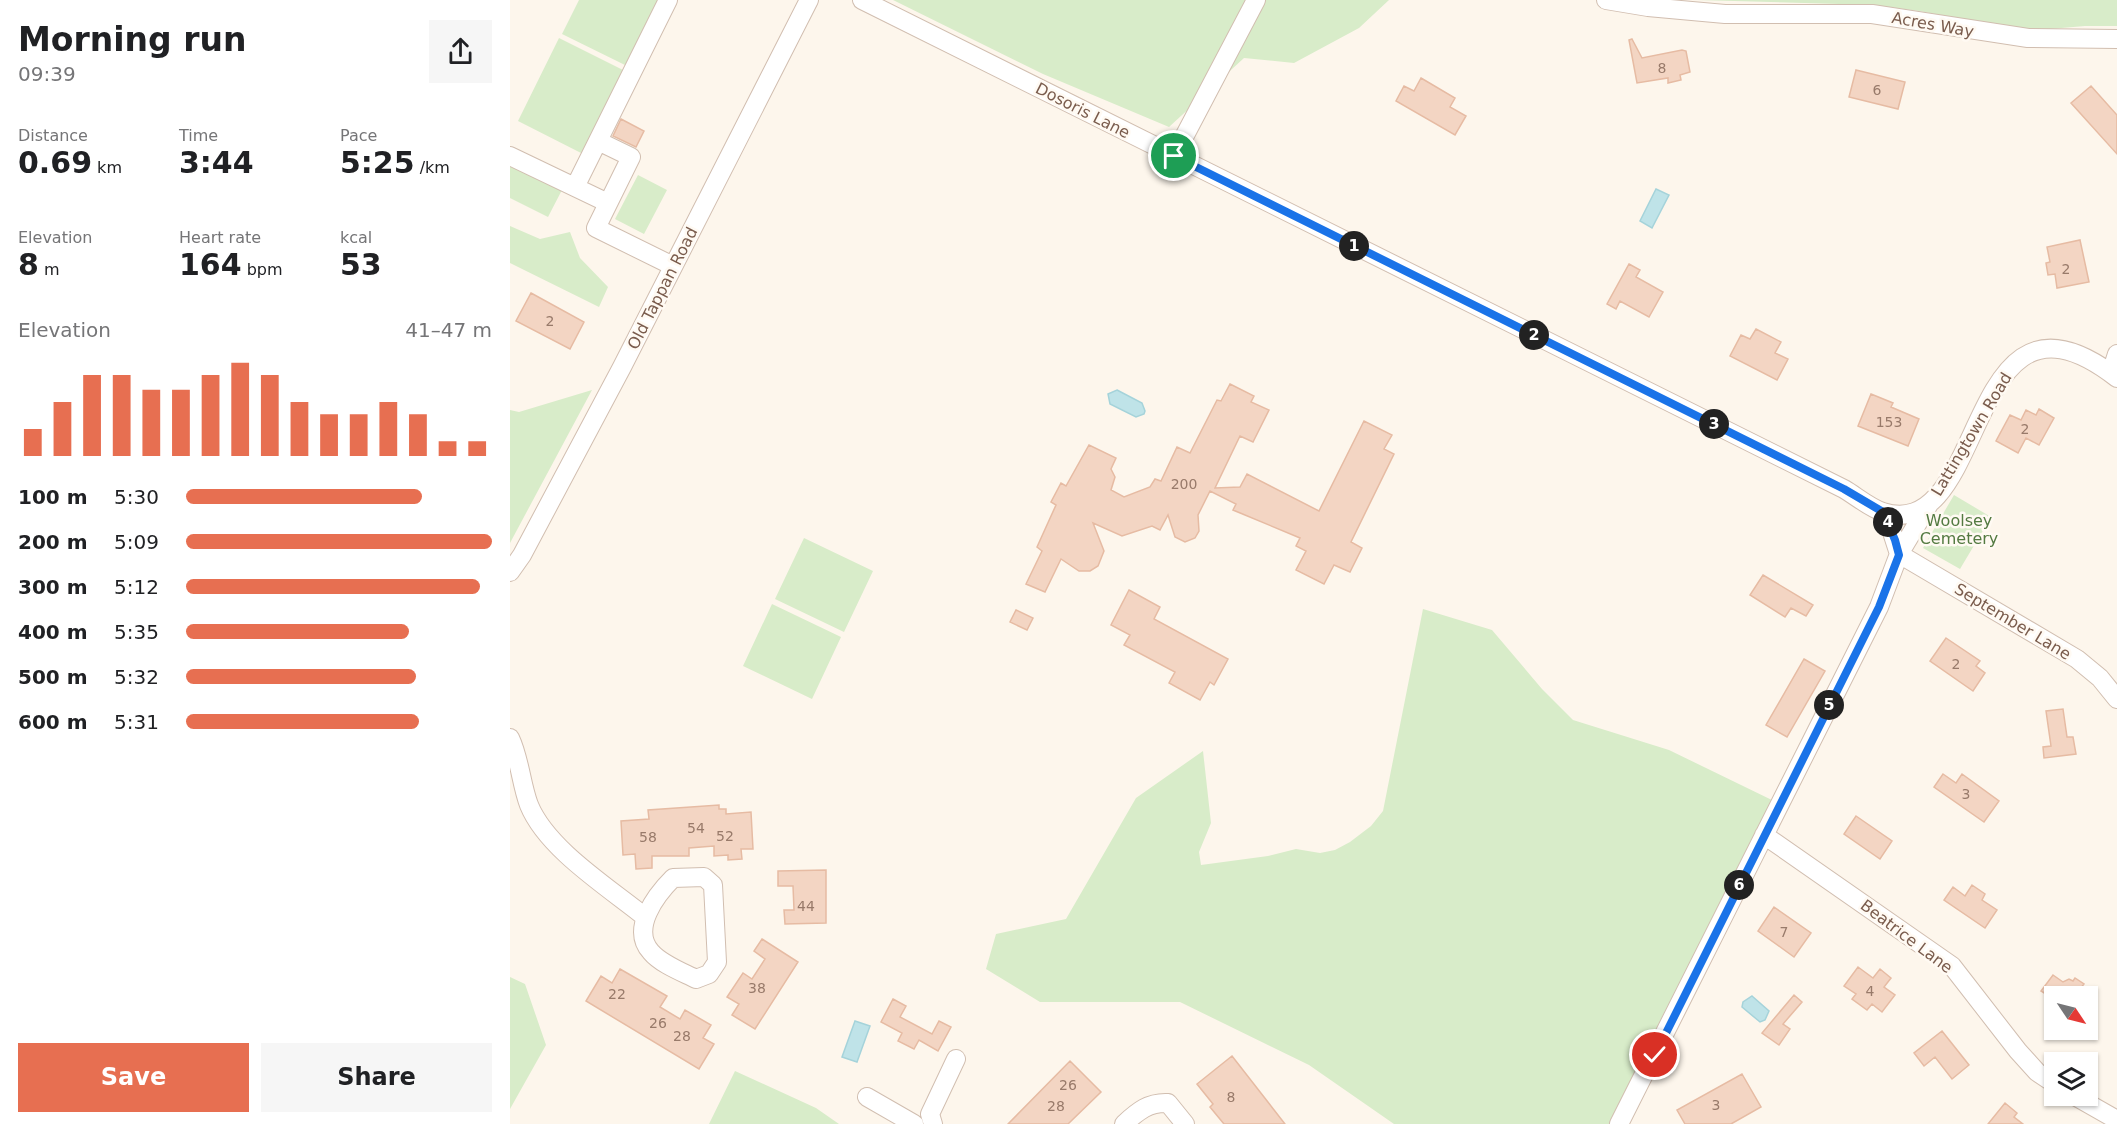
<!DOCTYPE html>
<html lang="en">
<head>
<meta charset="utf-8">
<style>
	body { margin:0; font-family:"DejaVu Sans",sans-serif; background:#f6f6f6; color:#202124; height:100vh; display:flex; flex-direction:column; font-size:22px; white-space:nowrap }
	* { box-sizing:border-box; margin:0 }
	p { font-size:20px; color:#757577 }
	.icon { flex:none; width:33px; height:33px; fill:none; stroke:currentColor; stroke-width:2; stroke-linecap:round; stroke-linejoin:round }
	.map { position:relative; flex:1; overflow:hidden }
	.panel { display:flex; flex-direction:column; background:#fff; width:510px }
	.panel>* { flex:none }
	.needle { width:39px; rotate:125deg }
	.fabs { position:absolute; left:1534px; top:986px; display:grid; gap:12px }
	.fabs a { display:grid; place-items:center; width:54px; height:54px; border-radius:0px; background:#fff; box-shadow:0 2px 4px #0004; font-size:30px }
	.pin { position:absolute; display:grid; place-items:center; width:51px; height:51px; color:#fff; margin:-26px; border:3px solid #fff; border-radius:50%; box-shadow:0 2px 6px #0007 }
	.km { position:absolute; width:30px; height:30px; margin:-15px; border-radius:50%; background:#222; color:#fff; font-size:16px; line-height:30px; text-align:center }
	.round { display:grid; place-items:center; flex:none; width:63px; height:63px; border-radius:0px; background:#f6f6f6 }
	.overview { display:flex; align-items:center; justify-content:space-between; height:102px; padding:0 18px }
	h1 { font-size:33px; font-weight:800; line-height:45px }
	.stats { display:grid; grid-template-columns:repeat(3,1fr); gap:9px; height:102px; padding:6px 18px }
	.stats div { display:grid; align-content:center }
	.stats b { font-size:30px; font-weight:800 }
	.stats small { font-size:16px; font-weight:400 }
	.stats p { font-size:16px }
	.chart { height:168px; padding:12px 18px }
	.chart p { display:flex; justify-content:space-between }
	.chart svg { width:100%; height:108px; margin-top:6px; stroke:#e76f51; stroke-width:6 }
	.button { display:flex; gap:12px; margin-top:auto; padding:12px 18px }
	.button a { flex:1; height:69px; border-radius:0px; background:#e76f51; color:#fff; font-size:24px; font-weight:800; line-height:69px; text-align:center }
	.button a+a { background:#f6f6f6; color:#202124 }
	ul { padding:0 18px; list-style:none; font-size:20px }
	li { display:grid; grid-template-columns:96px 72px 1fr; align-items:center; height:45px }
	li i { height:15px; border-radius:8px; background:#e76f51 }
	main { display:flex; flex:1; min-height:0 }
	.map>svg:first-child { display:block }
	.green { fill:#d8ecc9 }
	.water { fill:#bfe3e8; stroke:#a5d3da; stroke-width:1.5 }
	.building { fill:#f3d5c3; stroke:#e6bba3; stroke-width:1.5 }
	.lines { fill:none; stroke-linecap:round; stroke-linejoin:round }
	.minor-casing { stroke:#d1beb0; stroke-width:20 }
	.minor { stroke:#fff; stroke-width:18 }
	.route-casing { stroke:#fff; stroke-width:12 }
	.route { stroke:#1a73e8; stroke-width:8 }
	.labels { text-anchor:middle; stroke-width:5; stroke-linejoin:round; paint-order:stroke }
	.number-label { font-size:14px; fill:#987a6a }
	.street-label { font-size:16px; fill:#7a5c4d; stroke:#fffaf3 }
	.park-label { font-size:16px; fill:#537a41; stroke:#fffaf3 }
</style>
</head>
<body>
<main>
<section class="panel">
<div class="overview"><div><h1>Morning run</h1><p>09:39</p></div><a class="round"><svg class="icon" aria-label="share" viewBox="0 0 24 24"><path d="M12 15V3M7 8l5-5 5 5M5 13v7h14v-7"/></svg></a></div>
<div class="stats">
<div><p>Distance</p><b>0.69<small> km</small></b></div>
<div><p>Time</p><b>3:44</b></div>
<div><p>Pace</p><b>5:25<small> /km</small></b></div>
</div>
<div class="stats">
<div><p>Elevation</p><b>8<small> m</small></b></div>
<div><p>Heart rate</p><b>164<small> bpm</small></b></div>
<div><p>kcal</p><b>53</b></div>
</div>
<div class="chart"><p><span>Elevation</span>41–47 m</p>
<svg viewBox="0 0 160 44" preserveAspectRatio="none"><path d="M5 44V33M15 44V22M25 44V11M35 44V11M45 44V17M55 44V17M65 44V11M75 44V6M85 44V11M95 44V22M105 44V27M115 44V27M125 44V22M135 44V27M145 44V38M155 44V38"/></svg>
</div>
<ul>
<li><b>100 m</b>5:30<i style="width:77%"></i></li>
<li><b>200 m</b>5:09<i style="width:100%"></i></li>
<li><b>300 m</b>5:12<i style="width:96%"></i></li>
<li><b>400 m</b>5:35<i style="width:73%"></i></li>
<li><b>500 m</b>5:32<i style="width:75%"></i></li>
<li><b>600 m</b>5:31<i style="width:76%"></i></li>
</ul>
<div class="button"><a>Save</a><a>Share</a></div>
</section>
<div class="map">
<svg width="1607" height="1124" viewBox="0 0 1607 1124">
	<rect width="100%" height="100%" fill="#fdf6ec"/>
	<path class="green" d="M69 0H150L117 66 52 34Z
		M383 0H879L849 28 784 63 734 58 659 127 533 74Z
		M1187 0H1607V26H1575L1517 31 1409 11 1364 5Z
		M49 38 115 71 73 154 8 121Z
		M0 162 53 188 38 217 0 198Z
		M128 175 157 190 134 234 105 219Z
		M0 226 30 239 60 232 70 258 98 287 89 307 0 263Z
		M82 390 0 543V410L9 412Z
		M1444 495 1481 517 1450 569 1413 548Z
		M294 538 363 571 334 632 265 599Z
		M262 604 331 637 302 699 233 666Z
		M913 609 982 630 1032 689 1063 720 1159 750 1266 802 1106 1124H884L799 1065 670 1002H530L476 969 486 934 556 919 626 798 693 751 701 823 689 852 691 865 758 856 786 849 810 853 825 850 840 842 861 826 873 811Z
		M0 977 15 984 36 1045 0 1109Z
		M225 1071 306 1108 329 1124H199Z"/>
	<path class="water" d="M1146 189 1159 195 1142 228 1130 221Z
		M607 390 632 403 635 411 634 414 626 417 600 404 598 394Z
		M1242 996 1259 1011 1255 1020 1250 1022 1232 1007 1233 1002Z
		M345 1021 360 1026 347 1062 332 1057Z"/>
	<path class="building" d="M1122 39 1132 58 1172 50 1176 51 1180 72 1170 75 1171 80 1158 83V78L1127 83 1119 40Z
		M1346 70 1395 82 1388 109 1339 97Z
		M911 78 945 98 940 107 956 116 945 135 886 101 894 86 904 91Z
		M1581 86 1607 115V154L1561 103Z
		M111 119 134 131 126 147 103 136Z
		M1570 240 1579 282 1547 288 1545 274 1538 275 1536 263 1540 262 1537 247Z
		M1119 264 1130 270 1126 277 1153 292 1139 317 1110 301 1106 309 1097 304Z
		M21 293 74 322 60 349 6 321Z
		M1246 329 1271 342 1265 353 1278 359 1267 380 1220 356 1231 335 1240 339Z
		M720 384 744 396 741 402 759 410 743 442 730 436 705 488 730 487 737 474 809 511 854 421 882 435 874 449 884 454 841 542 852 548 840 572 824 565 814 584 786 570 796 551 786 546 790 538 723 510 726 504 700 491 688 515 689 531 685 538 675 542 665 537 658 515 650 530 642 526 612 536 583 523 594 551 588 566 580 571H569L551 559 535 592 516 584 532 551 527 547 546 505 541 502 551 483 556 486 579 445 606 458 601 469 605 477 601 490 614 497 640 487 645 479 651 481 667 447 680 453 707 400 711 401Z
		M1361 394 1383 403 1381 407 1409 419 1398 446 1348 426Z
		M1529 409 1544 418 1529 445 1516 438 1508 453 1486 441 1500 415 1511 420 1516 410 1526 415Z
		M1253 575 1303 605 1296 616 1281 608 1275 617 1240 595Z
		M619 590 650 607 644 619 718 659 704 685 700 682 690 700 659 683 665 672 614 645 620 635 601 625Z
		M506 610 523 618 517 630 500 622Z
		M1436 638 1470 661 1466 666 1475 673 1463 691 1420 661Z
		M1294 659 1315 671 1277 737 1256 725Z
		M1553 709 1557 737H1563L1566 754 1534 758 1533 747 1541 746 1536 711Z
		M1433 774 1446 783 1452 774 1489 801 1474 822 1424 787Z
		M209 805V809H216V814L241 812 243 849H231L232 859 218 860V855L204 856V846L179 848V856H142V868L126 869 125 854 113 855 111 821 139 819 138 810Z
		M1346 816 1382 841 1370 859 1334 834Z
		M316 870V923L275 924 274 910H284L283 886H268V871Z
		M1462 885 1475 894 1472 900 1487 910 1475 928 1434 900 1443 887 1455 896Z
		M1264 907 1301 933 1284 957 1248 931Z
		M252 939 288 962 245 1029 222 1015 229 1004 217 997 233 973 242 979 255 959 244 951Z
		M1348 967 1363 978 1370 969 1381 978 1374 987 1385 995 1372 1012 1362 1004 1357 1010 1342 999 1346 994 1334 986Z
		M110 969 157 996 150 1007 170 1019 175 1010 201 1025 193 1038 204 1044 189 1069 76 1001 91 976 102 983Z
		M1543 975 1553 982 1559 979 1563 981 1565 978 1574 984 1570 989 1581 996H1539L1531 991Z
		M1284 995 1292 1002 1273 1024 1280 1029 1269 1045 1252 1033Z
		M383 999 396 1006 390 1017 422 1034 429 1021 441 1027 428 1051 409 1040 404 1049 388 1041 392 1033 371 1022Z
		M1432 1031 1459 1065 1442 1079 1425 1057 1414 1066 1404 1053Z
		M722 1056 775 1124H714L700 1107 703 1104 687 1084Z
		M560 1061 591 1092 558 1124H498Z
		M1232 1074 1251 1107 1221 1124H1175L1167 1110Z
		M1495 1103 1507 1113 1504 1117 1513 1124H1478Z"/>
	<g class="lines">
		<g class="minor-casing">
			<path id="minor" d="M352 0 1334 489C1346 496 1360 508 1373 512 1481 545 1452 258 1607 378
				M1096 0 1138 7 1215 14H1362L1518 38 1607 39
				M88 141 121 157 86 228 163 266
				M0 156 98 203
				M664 156 746 0
				M65 187 158 0
				M1601 373 1607 354
				M1419 504 1389 554 1567 659 1590 678 1607 699
				M0 572 12 555 112 367 299 0
				M0 738C10 759 11 784 19 805 37 849 98 887 135 917
				M1254 835 1442 966 1508 1051 1527 1072 1545 1084
				M194 877 203 885 207 962 199 974 186 979C172 972 151 964 141 952 120 929 146 895 163 878Z
				M1563 1095 1607 1120
				M357 1097 404 1124
				M423 1124 420 1114 446 1059
				M614 1124C628 1111 639 1102 658 1103L675 1124
				M1109 1124 1369 607 1389 554 1379 523 1373 512"/>
		</g>
		<use href="#minor" class="minor"/>
	</g>
	<g class="lines">
		<g class="route-casing">
			<path id="route" d="M664 156 1334 489 1373 512 1385 540 1389 555 1369 607 1145 1055"/>
		</g>
		<use href="#route" class="route"/>
	</g>
	<g class="labels">
		<g class="number-label">
			<text x="1152" y="73">8</text>
			<text x="1367" y="95">6</text>
			<text x="1556" y="274">2</text>
			<text x="40" y="326">2</text>
			<text x="1379" y="427">153</text>
			<text x="1515" y="434">2</text>
			<text x="674" y="489">200</text>
			<text x="1446" y="669">2</text>
			<text x="1456" y="799">3</text>
			<text x="186" y="833">54</text>
			<text x="215" y="841">52</text>
			<text x="138" y="842">58</text>
			<text x="296" y="911">44</text>
			<text x="1274" y="937">7</text>
			<text x="247" y="993">38</text>
			<text x="1360" y="996">4</text>
			<text x="107" y="999">22</text>
			<text x="148" y="1028">26</text>
			<text x="172" y="1041">28</text>
			<text x="558" y="1090">26</text>
			<text x="721" y="1102">8</text>
			<text x="1206" y="1110">3</text>
			<text x="546" y="1111">28</text>
		</g>
		<g class="street-label">
			<text transform="translate(1423 24) rotate(10)" y="6">Acres Way</text>
			<text transform="translate(573 110) rotate(27)" y="6">Dosoris Lane</text>
			<text transform="translate(152 288) rotate(-63)" y="6">Old Tappan Road</text>
			<text transform="translate(1461 434) rotate(-59)" y="6">Lattingtown Road</text>
			<text transform="translate(1503 621) rotate(31)" y="6">September Lane</text>
			<text transform="translate(1397 936) rotate(37)" y="6">Beatrice Lane</text>
		</g>
		<g class="park-label">
			<text x="1449" y="526">Woolsey<tspan x="1449" dy="18">Cemetery</tspan></text>
		</g>
	</g>
</svg>
<div class="fabs">
<a><svg class="needle" viewBox="-14 -14 28 28"><path d="M0-13l5 13h-10z" fill="#e53935"/><path d="M0 13l5-13h-10z" fill="#757577"/></svg></a>
<a><svg class="icon" aria-label="layers" viewBox="0 0 24 24"><path d="M12 4l9 5-9 5-9-5zM3 14l9 5 9-5"/></svg></a>
</div>
<div class="pin" style="left:664px;top:156px;background:#1e9e55"><svg class="icon" aria-label="arrive" viewBox="0 0 24 24"><path d="M6 21V4h12l-3 4 3 4H6"/></svg></div>
<div class="pin" style="left:1145px;top:1055px;background:#d93025"><svg class="icon" aria-label="check" viewBox="0 0 24 24"><path d="M5 12l5 5 9-10"/></svg></div>
<b class="km" style="left:844px;top:246px">1</b>
<b class="km" style="left:1024px;top:335px">2</b>
<b class="km" style="left:1204px;top:424px">3</b>
<b class="km" style="left:1378px;top:522px">4</b>
<b class="km" style="left:1319px;top:705px">5</b>
<b class="km" style="left:1229px;top:885px">6</b>
</div>
</main>
</body>
</html>
